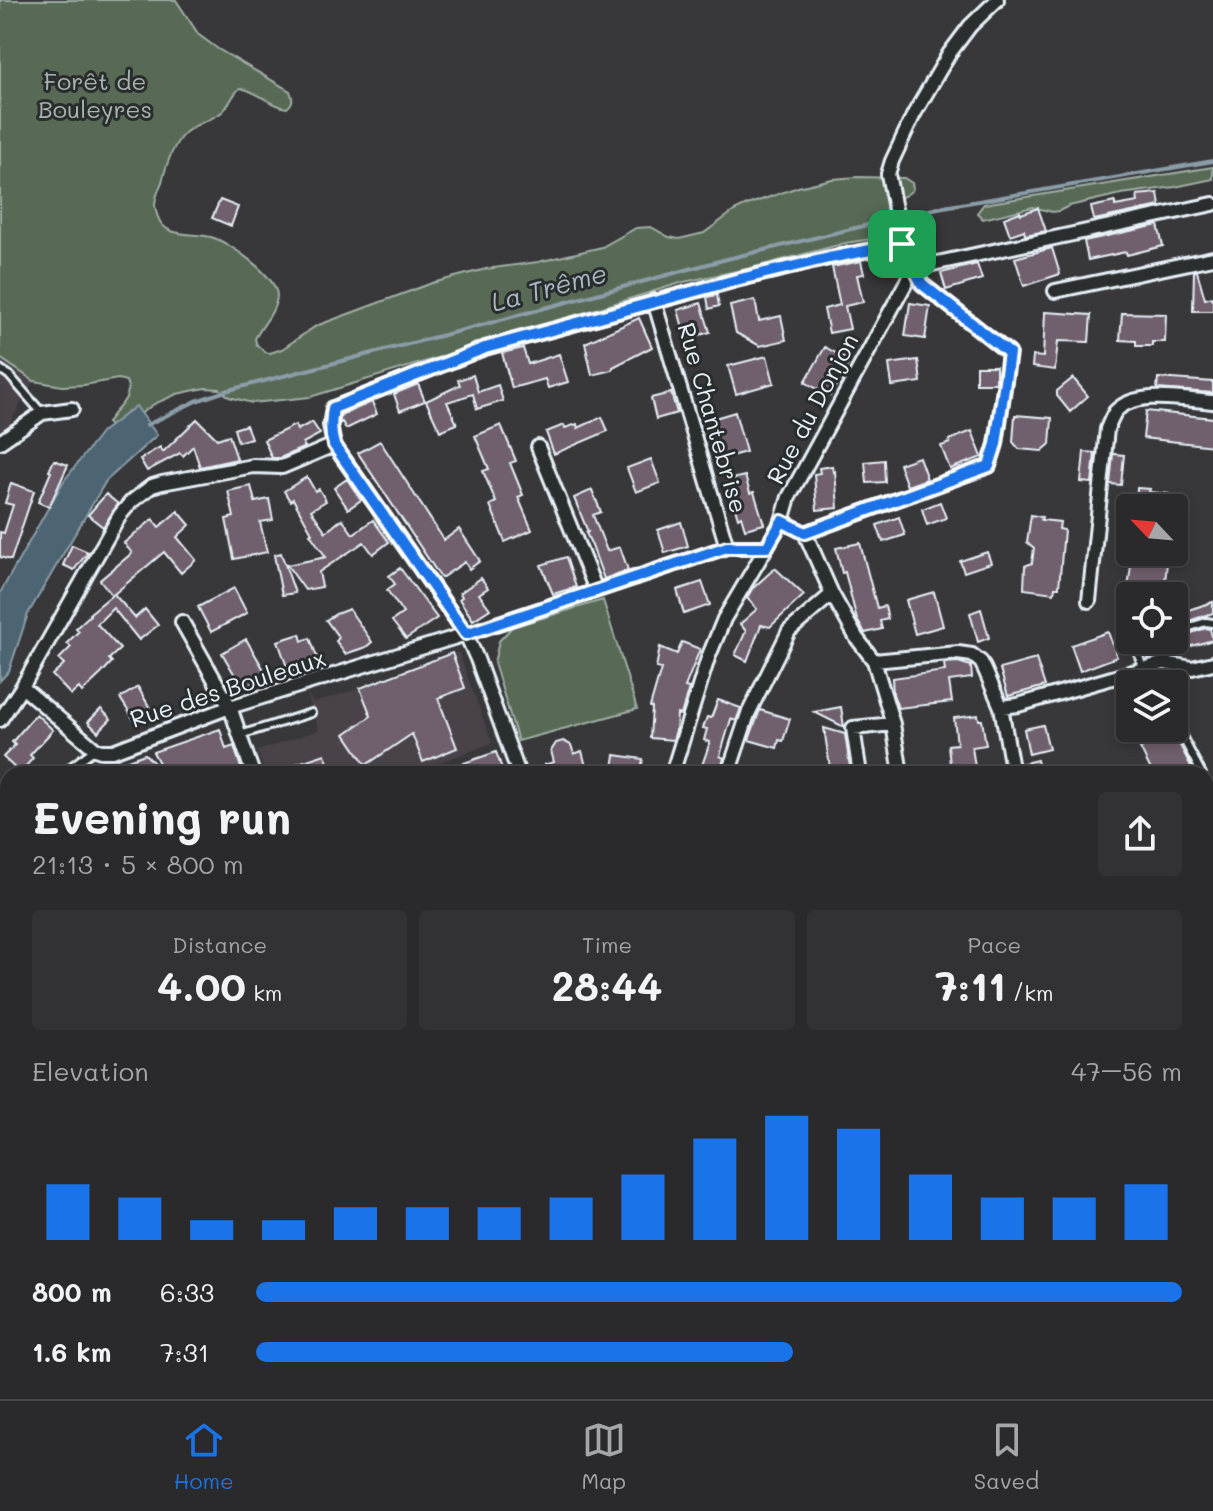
<!DOCTYPE html>
<html lang="en">
<head>
<meta charset="utf-8">
<style>
	body { margin:0; font-family:Mali,sans-serif; background:#323134; color:#f1f3f6; height:100vh; display:flex; flex-direction:column; font-size:30px; white-space:nowrap }
	* { box-sizing:border-box; margin:0 }
	p { font-size:26px; color:#a5a6a9 }
	.icon { flex:none; width:44px; height:44px; fill:none; stroke:currentColor; stroke-width:2; stroke-linecap:round; stroke-linejoin:round }
	.map { position:relative; flex:1; overflow:hidden }
	.details { position:absolute; left:0px; top:766px; width:1214px; height:634px; display:flex; flex-direction:column; background:#2a292c; border-radius:24px 24px 0 0; box-shadow:0 4px 12px #0003,0 0 0 2px #464548 }
	.details>* { flex:none }
	.needle { width:52px; rotate:296deg }
	.buttons { position:absolute; left:1116px; top:494px; display:grid; gap:16px }
	.buttons a { display:grid; place-items:center; width:72px; height:72px; border-radius:8px; background:#2a292c; box-shadow:0 4px 12px #0003,0 0 0 2px #464548; font-size:40px }
	.pin { position:absolute; display:grid; place-items:center; width:68px; height:68px; color:#fff; margin:-34px; border-radius:16px; box-shadow:0 4px 12px #0006 }
	.round { display:grid; place-items:center; flex:none; width:84px; height:84px; border-radius:8px; background:#323134 }
	.summary { display:flex; align-items:center; justify-content:space-between; height:136px; padding:0 32px }
	h1 { font-size:44px; font-weight:700; line-height:60px }
	.figures { display:grid; grid-template-columns:repeat(3,1fr); gap:12px; height:136px; padding:8px 32px }
	.figures div { display:grid; align-content:center; border-radius:8px; background:#323134; text-align:center }
	.figures b { font-size:40px; font-weight:700 }
	.figures small { font-size:22px; font-weight:400 }
	.figures p { font-size:22px }
	.chart { height:224px; padding:16px 32px }
	.chart p { display:flex; justify-content:space-between }
	.chart svg { width:100%; height:144px; margin-top:8px; stroke:#1a73e8; stroke-width:6 }
	ul { padding:0 32px; list-style:none; font-size:26px }
	li { display:grid; grid-template-columns:128px 96px 1fr; align-items:center; height:60px }
	li i { height:20px; border-radius:10px; background:#1a73e8 }
	.tab-bar { display:flex; justify-content:space-around; align-items:center; height:112px; border-top:2px solid #464548; background:#2a292c; font-size:22px; color:#a5a6a9 }
	.tab-bar a { display:grid; justify-items:center; gap:4px }
	.tab-bar .on { color:#1a73e8 }
	.map>svg:first-child { display:block }
	.built { fill:#484349 }
	.green { fill:#596b54; stroke:#a0aea6; stroke-width:2 }
	.water { fill:#4d6572; stroke:#8b9da8; stroke-width:2 }
	.lines { fill:none; stroke-linecap:round; stroke-linejoin:round }
	.stream { stroke:#8b9da8; stroke-width:4 }
	.building { fill:#6f5f6c; stroke:#e8f1f8; stroke-width:2 }
	.lane-casing { stroke:#e8f1f8; stroke-width:12 }
	.street-casing { stroke:#e8f1f8; stroke-width:18 }
	.secondary-casing { stroke:#e8f1f8; stroke-width:22 }
	.lane { stroke:#2a2d2e; stroke-width:6 }
	.street { stroke:#2a2d2e; stroke-width:12 }
	.secondary { stroke:#2a2d2e; stroke-width:16 }
	.rail-casing { stroke:#e8f1f8; stroke-width:7 }
	.rail { stroke:#2a2d2e; stroke-width:4; stroke-dasharray:12; stroke-linecap:butt }
	.route-casing { stroke:#fff; stroke-width:16 }
	.route { stroke:#1a73e8; stroke-width:10 }
	.labels { text-anchor:middle; stroke-width:6; stroke-linejoin:round; paint-order:stroke }
	.park-label { font-size:24px; fill:#a8b5ae; stroke:#2a2d2e }
	.street-label { font-size:24px; fill:#e8f1f8; stroke:#2a2d2e }
	.water-label { font-size:26px; font-style:italic; fill:#aab9c2; stroke:#2a2d2e }
</style>
</head>
<body>
<div class="map">
<svg width="1213" height="1399" viewBox="0 0 1213 1399">
	<rect width="100%" height="100%" fill="#38373a"/>
	<filter id="ink" filterUnits="userSpaceOnUse"><feTurbulence type="fractalNoise" baseFrequency=".0125" numOctaves="2"/><feDisplacementMap in="SourceGraphic" scale="16" xChannelSelector="R" yChannelSelector="G"/><feConvolveMatrix kernelMatrix="1 2 1 2 8 2 1 2 1" color-interpolation-filters="sRGB"/></filter>
	<g filter="url(#ink)">
		<path class="built" d="M0 358 34 381 0 440Z
			M452 653H459L492 743 409 774H265L257 751 319 730 306 692 313 703 360 688 371 716 345 734 366 765 412 734 423 762 457 749 438 698 464 688Z"/>
		<path class="green" d="M0 0H176L199 35 218 49 290 91C293 99 294 102 287 108 270 106 258 91 240 88 232 95 230 105 222 112 209 122 192 124 181 137 171 150 166 166 162 182 159 189 155 198 155 205 155 206 157 216 158 217 165 239 193 232 211 237 229 242 277 276 277 296 276 312 261 326 255 339L257 345 265 352 270 353 282 349 316 326 432 283 486 269 538 262 602 247 636 228 651 227 669 237 679 239 704 233 734 211 747 205 798 187 832 179 858 177 904 178 912 183 913 189C898 208 875 189 892 228L890 232 884 237 846 243 751 268 684 282 310 397 252 403 229 397 220 389 205 388 177 394 154 404 128 423 113 429 107 423C115 408 134 399 126 381L118 379 84 385 62 386 34 381 0 358Z
			M1213 167V179L1175 187 1121 194 1069 206 1059 211 1052 212 1033 207 983 219 977 213 984 204Z
			M603 600 637 709 518 741 494 663 499 641 512 627Z"/>
		<path class="water" d="M136 406 157 435 106 481 28 614 9 671 0 681V593L63 482 102 432Z"/>
		<g class="lines">
			<path class="stream" d="M147 425 196 401 229 390 467 329 723 260 938 208 1213 161"/>
		</g>
		<path class="building" d="M1158 193 1160 206 1094 220 1091 207 1115 202V206L1138 202 1137 195Z
			M220 200 238 207 231 226 212 218Z
			M1038 208 1046 231 1025 235 1024 230 1010 235 1004 218 1020 212 1021 214Z
			M1158 225 1163 246 1127 255 1126 252 1088 260 1084 241Z
			M1052 248 1060 274 1024 286 1015 258Z
			M861 261 864 274 857 275 863 302 845 306 850 329 829 333 824 309 840 305 832 267Z
			M977 264 982 279 946 290 941 273Z
			M1194 271H1197L1205 299 1213 297V311H1193Z
			M717 295 719 306 709 309 707 297Z
			M755 300 759 321 781 316 786 340 760 346 736 333 730 306Z
			M701 303 710 332 686 339 678 310Z
			M910 303 930 306 925 339 905 336Z
			M1045 312 1091 315 1089 342 1058 341 1055 370 1032 367 1033 356 1043 357Z
			M1122 313 1166 314 1165 342H1152V346H1136V341L1120 340Z
			M639 318 652 347 613 367 612 370 592 375 585 343Z
			M825 347 850 361 830 396 805 382Z
			M523 348 528 364 559 354 568 382 548 388 545 379 512 388 502 353Z
			M767 356 774 383 736 394 728 366Z
			M918 360 921 382 892 386 889 364Z
			M976 366H996V383H976Z
			M473 375 478 392 498 385 503 401 477 409 473 394 447 402 457 424 440 431 426 401 460 385 458 380Z
			M1073 378 1088 396 1070 412 1057 396V391Z
			M1158 378 1213 382V393L1157 389Z
			M418 384 425 401 400 411 394 394Z
			M671 393 677 413 656 419 651 398Z
			M372 402 377 414 346 429 342 422 339 424 341 415Z
			M1146 411 1213 418V446L1143 438Z
			M735 412 746 452 719 459 708 420Z
			M1015 415 1052 418 1050 444 1042 451 1019 449 1013 442Z
			M602 417 608 431 554 454 546 432 564 425 565 428 577 424 578 428Z
			M197 419 217 439 229 435 237 459 200 467 193 446 183 456 180 453 147 471 140 459 160 447 163 452Z
			M312 422 320 434 303 443 305 447 280 458H272L264 440 295 425 297 430Z
			M246 425 251 438 238 442 234 429Z
			M501 425 516 461 510 463 523 495 518 497 532 530 505 542 490 505 496 502 483 471 489 469 475 436Z
			M972 431 982 457 950 469 941 446 950 443 949 440Z
			M380 441 444 540 459 529 480 561 469 569 465 562 441 578 358 453Z
			M1084 452 1095 453 1092 483 1081 482Z
			M1113 454 1124 455 1121 485 1110 484Z
			M919 457 927 479 907 486 899 464Z
			M651 459 660 483 636 492 627 468Z
			M54 460 68 465 49 507 38 502 51 472 49 471Z
			M884 460 885 482 867 483 865 462Z
			M832 466 833 472 835 471 838 508 817 510 814 474 820 473 819 468Z
			M745 476 750 493 754 492 764 524 745 529 741 516 738 518 727 480Z
			M307 477 315 491 319 489 326 501 311 510 326 532 342 519 353 534 373 520 389 542 373 554 364 542 319 572 322 587 305 590 287 565 326 557 310 534 312 533 293 499 290 501 284 491Z
			M347 479 361 500 348 509 334 488Z
			M11 483 34 491 11 560 0 557V532L4 533 13 505 5 503Z
			M251 486 255 502 269 499 273 520 260 522 267 552 234 559 226 519 234 517 228 491Z
			M1137 488 1150 489 1149 492 1169 494 1167 508H1136Z
			M592 490 601 512 593 515 607 551 620 547 628 570 604 579 592 546 586 533 588 532 574 498Z
			M106 494 118 504 103 527 88 515Z
			M940 502 946 518 927 525 922 509Z
			M178 511 190 525 177 537 196 560 181 573 164 552 114 594 135 618 145 609 158 625 139 640 113 608 97 624 120 649 109 659 112 662 101 674 82 692 79 688 71 695 52 675 64 664 59 659 71 647 67 643 79 631 76 628 90 615 89 614 112 595 100 580 132 553 124 543 153 519 159 527Z
			M1031 515 1042 517 1041 520 1060 522 1059 529 1064 530 1059 587H1055L1054 593 1024 589 1025 566 1032 563 1034 548 1027 542Z
			M899 517 905 535 883 542 877 525Z
			M681 522 688 546 665 553 658 530Z
			M860 543 877 608 885 606 888 619 880 621 882 629 865 633 857 620 845 572 842 573 836 548Z
			M72 545 88 552 74 570 63 565Z
			M987 552 991 563 964 572 960 561Z
			M1135 552H1168L1164 593H1161V596H1130L1131 590 1128 589 1131 565H1132L1133 553Z
			M281 553 295 593 282 595 274 555Z
			M566 557 576 587 553 594 541 565Z
			M400 568 437 618 406 639 392 621 403 613 387 590 395 584 389 576Z
			M775 568 804 595 770 627 761 625 747 661 735 655 746 631 740 624 757 609 747 598 752 589Z
			M481 578 488 588 479 594 490 609 473 620 459 599 462 597 460 593Z
			M702 582 710 605 684 614 677 590Z
			M234 588 247 613 211 632 198 607Z
			M934 592 943 626 915 634 906 600Z
			M1213 602V613L1179 624 1176 614Z
			M349 609 372 642 366 647 345 654 336 641 339 638 326 620 336 614Z
			M981 609 989 638 978 642 970 613Z
			M1206 628 1210 629 1213 640 1148 658 1145 647 1170 640H1184L1183 636Z
			M1108 632 1117 657 1080 671 1071 645Z
			M300 634 302 641 310 638 319 663 289 673 278 641Z
			M246 639 267 675 243 689 222 653Z
			M682 642 700 649 685 687 689 688 681 715 677 714 676 730 673 740 650 738 652 708 650 707 661 669 656 668 660 647 677 654Z
			M452 653 465 688 438 698 457 748 423 762 412 734 366 765 345 734 371 716 360 688Z
			M1036 659 1045 686 1008 696 1000 669Z
			M958 662 971 666 972 678 949 681 952 702 898 708 893 694 892 678 945 671 944 663Z
			M138 687 151 710 134 720 120 698Z
			M718 700 741 708 736 721 731 719 720 756 724 758 719 774H699L710 742 704 740 707 729 703 728 707 717 711 718Z
			M841 707 844 727 814 712Z
			M101 709 111 719 98 732 88 722Z
			M760 710 790 719 783 741 779 740 777 748 749 740Z
			M36 714 53 730 30 755 33 758 20 773 3 757 15 745 12 742Z
			M978 715 979 720H982L986 745 972 747 976 774H951L948 745 957 744 954 718Z
			M1043 725 1049 749 1029 754 1024 729Z
			M824 728 845 734 851 774H831Z
			M220 729 226 749 234 746 241 768 235 771 236 774H185L183 767 164 774H93V772L145 754 156 765 159 763 153 752Z
			M1173 732 1195 774H1153L1140 748Z
			M563 741 571 745 574 754 582 751 588 774H546L544 765 554 762 551 751 556 743Z
			M496 752 504 774H461L458 765Z
			M325 754 332 774H299L295 764Z
			M615 755 643 759 640 774H612Z
			M1037 760 1040 774H1022L1020 764Z"/>
		<g class="lines">
			<g class="lane-casing">
				<path id="lane" d="M0 369 9 375 42 413
					M1174 632 1206 622 1213 623
					M1143 669 1138 653V643L1148 640
					M1176 725 1202 774
					M240 735 311 713
					M67 774 72 766 95 749
					M1206 782 1213 795
					M522 1399 526 1392"/>
			</g>
			<g class="street-casing">
				<path id="street" d="M1055 291 1213 258
					M654 301 727 547
					M0 442 42 413 72 409
					M538 447 596 590
					M782 521 805 533 832 594 856 637 874 661 893 724 901 774
					M805 533 989 466 996 444 1009 353 922 284 914 268 1213 204
					M1089 601 1107 429C1109 424 1112 417 1115 412 1135 389 1185 400 1213 402
					M182 622 230 707 253 774
					M874 661 958 653 972 655 981 662 985 670 1001 707 1013 774
					M22 687 95 749 101 751H113L230 707 466 634 727 547H767
					M1001 707 1018 705 1164 663 1192 668 1213 663
					M0 720 22 687 120 515 131 502 152 486 162 483 253 466 282 467 334 445
					M519 774 477 659 466 634 334 445 330 425 333 408 485 348 736 280 829 258 902 244
					M672 774 708 658 724 619 782 521 789 497 914 268 902 244 888 174 892 161 914 114 949 54 970 26 997 0
					M728 774 748 714 789 631 832 594
					M860 774 853 728 893 724
					M1206 971 1213 969
					M0 1012 8 1009
					M0 1020 8 1043
					M0 1239 8 1237
					M767 1392 768 1399
					M861 1392 864 1399
					M992 1392 994 1399
					M1116 1392 1117 1399
					M540 1399 546 1392"/>
			</g>
			<g class="secondary-casing">
				<path id="secondary" d="M1206 846 1213 845
					M0 1138 8 1136
					M921 1392 922 1399"/>
			</g>
			<use href="#lane" class="lane"/>
			<use href="#street" class="street"/>
			<use href="#secondary" class="secondary"/>
			<g class="rail-casing">
				<path id="rail" d="M1206 983 1213 981
					M87 1399 101 1392"/>
			</g>
			<use href="#rail" class="rail"/>
		</g>
	</g>
	<g class="lines" filter="url(#ink)">
		<g class="route-casing">
			<path id="route" d="M902 244 922 284 1009 353 996 444 989 466 805 533 782 521 767 547H727L466 634 334 445C330 432 331 422 333 408L485 348 736 280 829 258Z"/>
		</g>
		<use href="#route" class="route"/>
	</g>
	<g class="labels">
		<g class="park-label">
			<text x="95" y="90">Forêt de<tspan x="95" dy="28">Bouleyres</tspan></text>
		</g>
		<g class="street-label">
			<text transform="translate(813 409) rotate(-62)" y="8">Rue du Donjon</text>
			<text transform="translate(712 418) rotate(74)" y="8">Rue Chantebrise</text>
			<text transform="translate(228 689) rotate(-18)" y="8">Rue des Bouleaux</text>
		</g>
		<g class="water-label">
			<text transform="translate(549 288) rotate(-15)" y="9">La Trême</text>
		</g>
	</g>
</svg>
<div class="buttons">
<a><svg class="needle" viewBox="-14 -14 28 28"><path d="M0-13l5 13h-10z" fill="#e53935"/><path d="M0 13l5-13h-10z" fill="#a5a6a9"/></svg></a>
<a><svg class="icon" aria-label="locate" viewBox="0 0 24 24"><circle cx="12" cy="12" r="6"/><path d="M12 2v4M12 18v4M2 12h4M18 12h4"/></svg></a>
<a><svg class="icon" aria-label="layers" viewBox="0 0 24 24"><path d="M12 4l9 5-9 5-9-5zM3 14l9 5 9-5"/></svg></a>
</div>
<div class="pin" style="left:902px;top:244px;background:#1e9e55"><svg class="icon" aria-label="arrive" viewBox="0 0 24 24"><path d="M6 21V4h12l-3 4 3 4H6"/></svg></div>
<section class="details">
<div class="summary"><div><h1>Evening run</h1><p>21:13 · 5 × 800 m</p></div><a class="round"><svg class="icon" aria-label="share" viewBox="0 0 24 24"><path d="M12 15V3M7 8l5-5 5 5M5 13v7h14v-7"/></svg></a></div>
<div class="figures">
<div><p>Distance</p><b>4.00<small> km</small></b></div>
<div><p>Time</p><b>28:44</b></div>
<div><p>Pace</p><b>7:11<small> /km</small></b></div>
</div>
<div class="chart"><p><span>Elevation</span>47–56 m</p>
<svg viewBox="0 0 160 44" preserveAspectRatio="none"><path d="M5 44V27M15 44V31M25 44V38M35 44V38M45 44V34M55 44V34M65 44V34M75 44V31M85 44V24M95 44V13M105 44V6M115 44V10M125 44V24M135 44V31M145 44V31M155 44V27"/></svg>
</div>
<ul>
<li><b>800 m</b>6:33<i style="width:100%"></i></li>
<li><b>1.6 km</b>7:31<i style="width:58%"></i></li>
</ul>
</section>
</div>
<nav class="tab-bar">
<a class="on"><svg class="icon" aria-label="home" viewBox="0 0 24 24"><path d="M3 11l9-7 9 7M6 9v11h12V9"/></svg>Home</a>
<a><svg class="icon" aria-label="map" viewBox="0 0 24 24"><path d="M3 6l6-2 6 2 6-2v14l-6 2-6-2-6 2zM9 4v14M15 6v14"/></svg>Map</a>
<a><svg class="icon" aria-label="saved" viewBox="0 0 24 24"><path d="M7 4h10v16l-5-4-5 4z"/></svg>Saved</a>
</nav>
</body>
</html>
